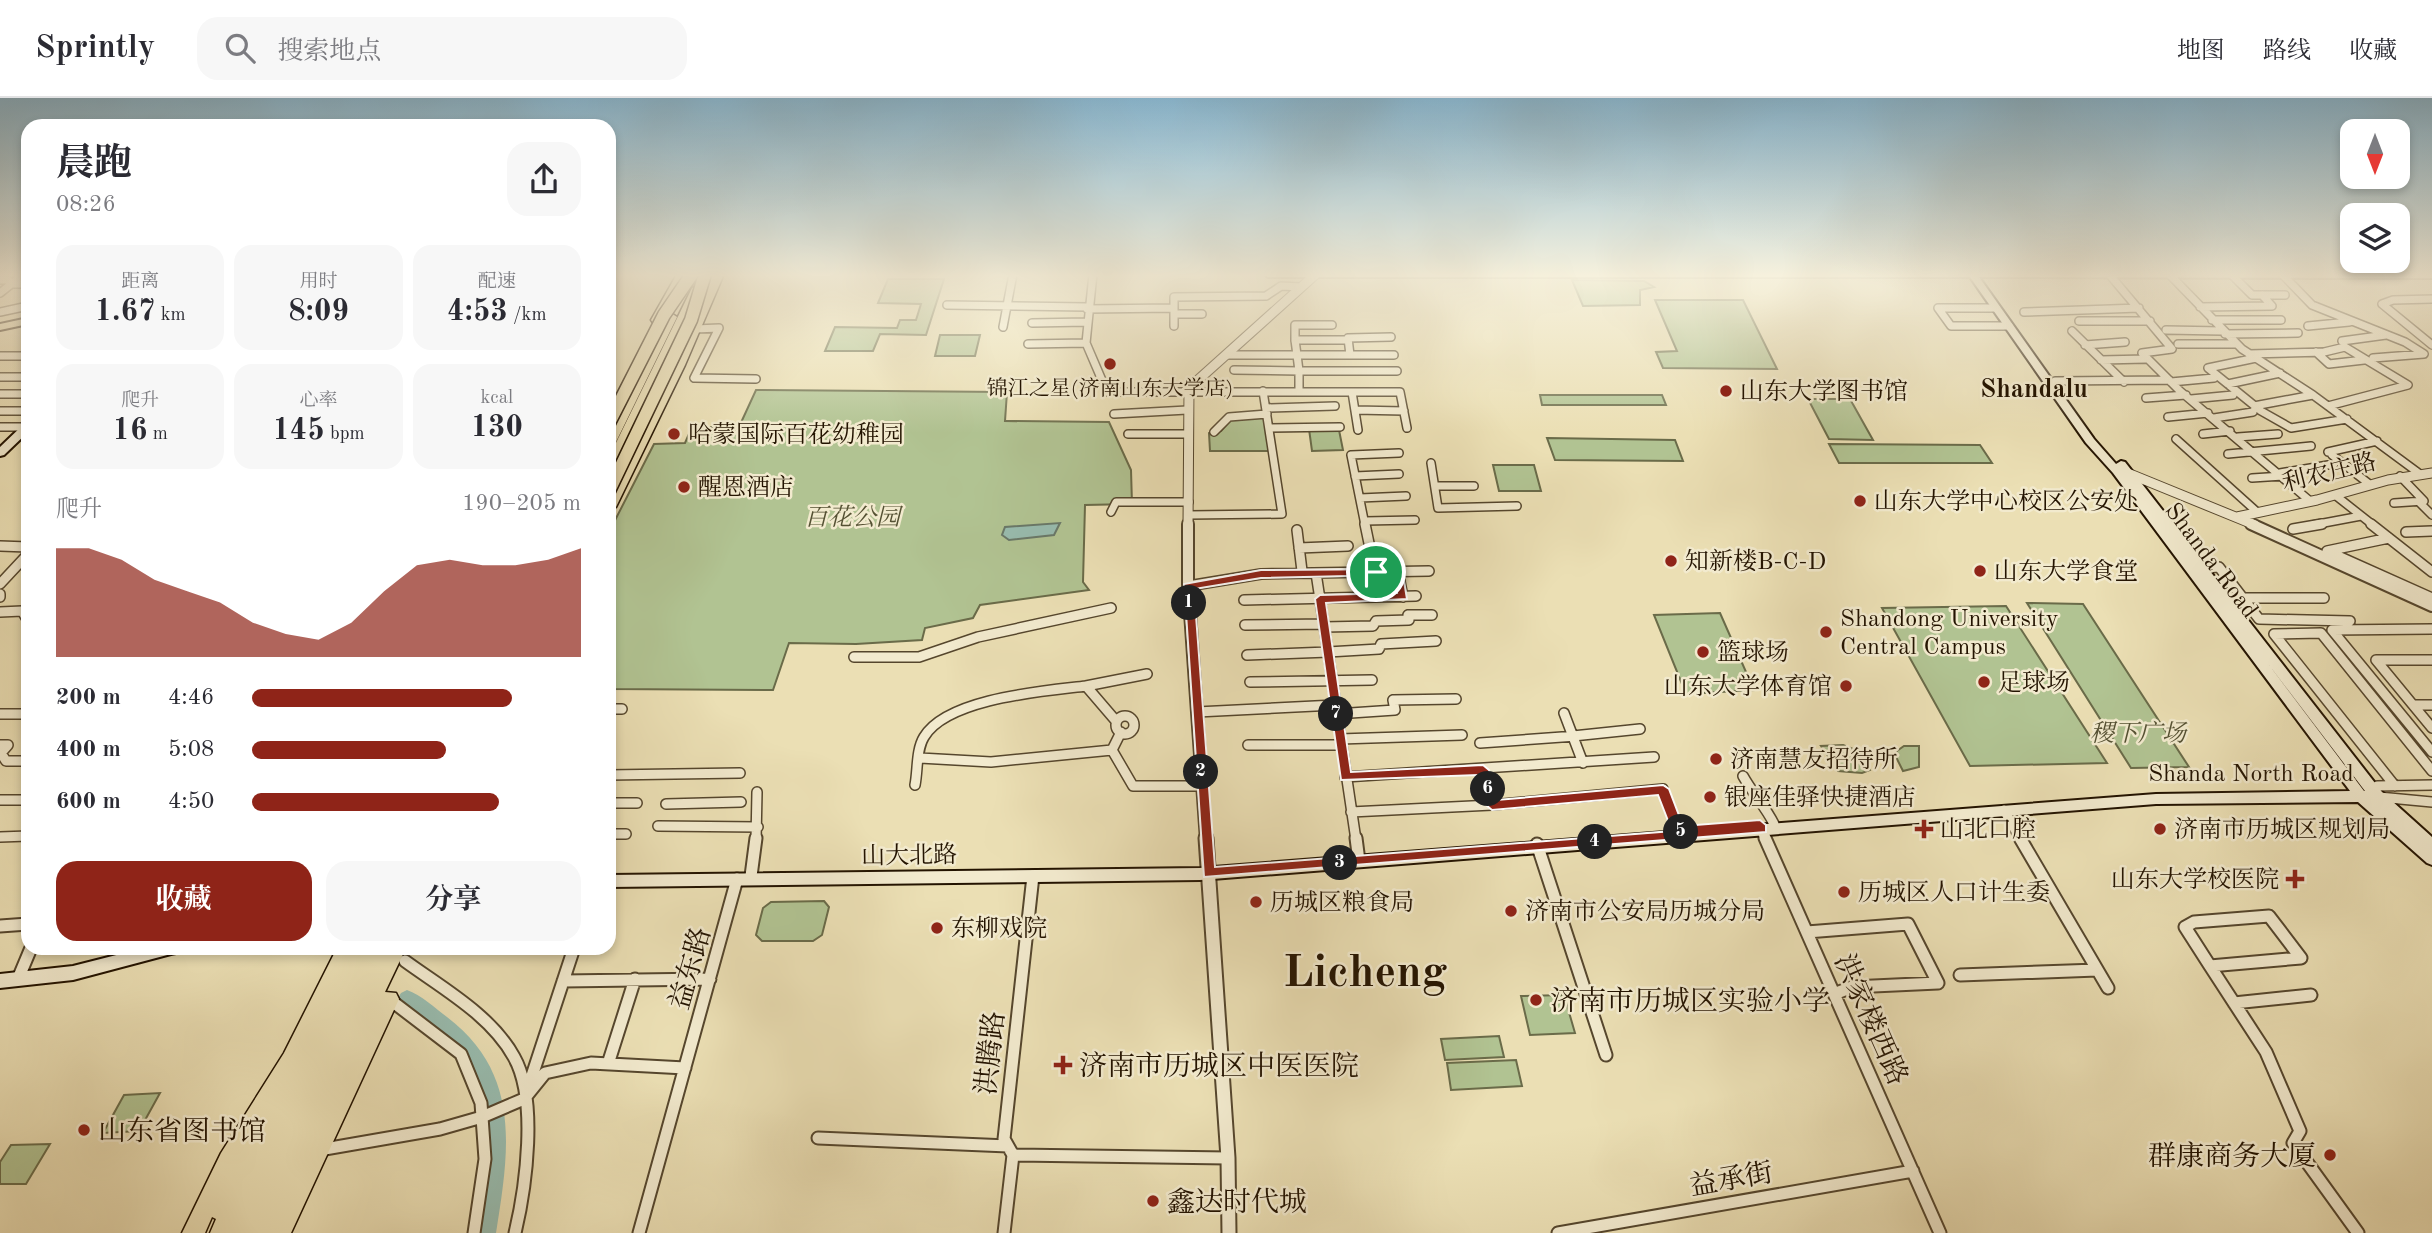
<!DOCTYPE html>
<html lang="zh">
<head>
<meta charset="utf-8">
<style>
	body { margin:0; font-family:"Old Standard TT","Noto Serif SC",serif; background:#f7f7f7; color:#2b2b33; height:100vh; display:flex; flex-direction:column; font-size:26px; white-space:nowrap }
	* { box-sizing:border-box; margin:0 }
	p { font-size:23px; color:#7c7c81 }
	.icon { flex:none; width:38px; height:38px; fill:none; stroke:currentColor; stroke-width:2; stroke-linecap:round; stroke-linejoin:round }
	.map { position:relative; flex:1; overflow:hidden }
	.panel { position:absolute; left:21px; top:21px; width:595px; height:836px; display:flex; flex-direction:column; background:#fff; border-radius:21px; box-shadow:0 4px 10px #0003 }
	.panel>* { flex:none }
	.needle { width:46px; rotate:180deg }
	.tools { position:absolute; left:2340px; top:21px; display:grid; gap:14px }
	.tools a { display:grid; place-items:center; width:70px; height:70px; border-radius:14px; background:#fff; box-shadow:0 4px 10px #0003; font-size:35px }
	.pin { position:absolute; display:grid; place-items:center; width:60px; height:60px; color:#fff; margin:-30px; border:4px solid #fff; border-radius:50%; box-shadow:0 2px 7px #0007 }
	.km { position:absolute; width:35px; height:35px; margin:-18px; border-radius:50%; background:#222; color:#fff; font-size:19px; line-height:35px; text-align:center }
	.round { display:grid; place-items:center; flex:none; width:74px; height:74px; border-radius:21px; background:#f7f7f7 }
	.summary { display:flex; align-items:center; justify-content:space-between; height:119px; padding:0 35px }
	h1 { font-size:38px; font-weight:700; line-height:52px }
	.stats { display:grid; grid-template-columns:repeat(3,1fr); gap:10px; height:119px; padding:7px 35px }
	.stats div { display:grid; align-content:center; border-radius:18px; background:#f7f7f7; text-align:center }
	.stats b { font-size:30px; font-weight:700 }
	.stats small { font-size:19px; font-weight:400 }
	.stats p { font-size:19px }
	.chart { height:196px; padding:14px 35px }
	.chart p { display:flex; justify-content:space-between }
	.chart svg { width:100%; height:126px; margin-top:7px; fill:#8f2418; opacity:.7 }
	.cta { display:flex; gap:14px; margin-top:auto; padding:14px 35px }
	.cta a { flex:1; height:80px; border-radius:21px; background:#8f2418; color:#fff; font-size:28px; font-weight:700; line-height:80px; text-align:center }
	.cta a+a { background:#f7f7f7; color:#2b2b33 }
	ul { padding:0 35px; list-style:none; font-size:23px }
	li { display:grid; grid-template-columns:112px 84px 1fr; align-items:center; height:52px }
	li i { height:18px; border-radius:9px; background:#8f2418 }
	header { display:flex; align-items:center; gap:42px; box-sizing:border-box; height:98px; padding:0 35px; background:#fff; border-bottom:2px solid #e1e1e2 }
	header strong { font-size:33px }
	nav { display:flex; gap:38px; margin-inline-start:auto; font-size:24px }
	.search { width:490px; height:63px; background:#f7f7f7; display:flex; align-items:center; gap:18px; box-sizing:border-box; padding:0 24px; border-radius:21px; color:#7c7c81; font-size:26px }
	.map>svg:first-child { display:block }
	.green { fill:#b1c392; stroke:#6a6b49; stroke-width:2 }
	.water { fill:#98bcaf; stroke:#697869; stroke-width:2 }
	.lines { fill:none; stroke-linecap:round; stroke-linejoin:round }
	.river { fill:#98bcaf; fill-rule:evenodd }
	.minor-far2-casing { stroke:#55462d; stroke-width:10 }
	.minor-far1-casing { stroke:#55462d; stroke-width:12 }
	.minor-casing { stroke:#55462d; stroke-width:15 }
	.tertiary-far2-casing { stroke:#55462d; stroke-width:11 }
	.tertiary-far1-casing { stroke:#55462d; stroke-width:14 }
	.tertiary-casing { stroke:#55462d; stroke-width:17 }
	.secondary-casing { stroke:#231300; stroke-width:4 }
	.primary-casing { stroke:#231300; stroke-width:4 }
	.trunk-casing { stroke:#231300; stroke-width:3 }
	.minor-far2 { stroke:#f2eace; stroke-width:7 }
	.minor-far1 { stroke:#f2eace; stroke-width:9 }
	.minor { stroke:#f2eace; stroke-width:11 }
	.tertiary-far2 { stroke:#f2eace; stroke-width:9 }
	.tertiary-far1 { stroke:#f2eace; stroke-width:10 }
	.tertiary { stroke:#f2eace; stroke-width:13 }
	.secondary { fill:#f2eace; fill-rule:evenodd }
	.primary { fill:#ebdfb4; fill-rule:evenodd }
	.trunk { fill:#ebdfb4; fill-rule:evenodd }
	.trunk-bridge-casing { stroke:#231300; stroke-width:15; stroke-linecap:butt }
	.trunk-bridge { stroke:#ebdfb4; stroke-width:12 }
	.route { fill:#8f2418; stroke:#fff; stroke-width:2; fill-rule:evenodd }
	.poi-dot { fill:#8f2418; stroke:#f2eace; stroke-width:2.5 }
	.labels { text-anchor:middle; stroke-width:5; stroke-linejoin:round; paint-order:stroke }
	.far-poi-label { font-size:21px; fill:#231300; stroke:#f2eace }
	.poi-label { font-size:24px; fill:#231300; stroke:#f2eace; text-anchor:start }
	.street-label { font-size:24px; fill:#231300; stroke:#f2eace }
	.park-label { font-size:24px; font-style:italic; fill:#555133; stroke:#f2eace }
	.far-district-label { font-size:26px; font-weight:bold; fill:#231300; stroke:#f2eace }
	.near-street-label { font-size:28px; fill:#231300; stroke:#f2eace }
	.near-poi-label { font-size:28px; fill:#231300; stroke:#f2eace; text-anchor:start }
	.near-town-label { font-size:46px; font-weight:bold; fill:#231300; stroke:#f2eace }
</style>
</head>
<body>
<header>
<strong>Sprintly</strong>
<div class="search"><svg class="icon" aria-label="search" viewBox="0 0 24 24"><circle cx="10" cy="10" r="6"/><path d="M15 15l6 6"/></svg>搜索地点</div>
<nav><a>地图</a><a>路线</a><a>收藏</a></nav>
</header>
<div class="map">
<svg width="2432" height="1135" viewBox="0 0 2432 1135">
	<rect width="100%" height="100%" fill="#ebdfb4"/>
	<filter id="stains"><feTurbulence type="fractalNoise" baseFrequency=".00286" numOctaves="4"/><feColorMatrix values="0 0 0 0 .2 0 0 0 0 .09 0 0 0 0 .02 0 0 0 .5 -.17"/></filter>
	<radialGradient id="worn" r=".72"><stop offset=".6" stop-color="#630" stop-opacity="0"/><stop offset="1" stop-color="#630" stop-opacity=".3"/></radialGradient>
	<path class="green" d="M888 181H944L926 237 880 236 873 253H825L835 229 897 230 900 222H916L921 206 878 205Z
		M1572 182 1644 183 1654 189 1640 192V207L1583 208Z
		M1655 202H1743L1777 271 1663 270 1656 254 1677 253Z
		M940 237H980L975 258H935Z
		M756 292 1007 294 1005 323 1109 324 1131 372 1132 406 1085 407 1083 484 1089 492 980 507 973 520 925 530 922 542 856 546 789 545 773 592 609 591V434L654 346 685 345 692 329H739Z
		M1540 297H1662L1666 307H1542Z
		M1808 301H1850L1873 342 1829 341Z
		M1234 318H1266L1271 353H1210L1209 335 1221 333Z
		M1309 331 1339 332 1343 352 1312 353Z
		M1547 340 1675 342 1683 363 1555 362Z
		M1829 346 1980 347 1992 365H1839Z
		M1493 367H1534L1541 393H1499Z
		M2027 505 2083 506 2189 669 2131 670Z
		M2006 508 2107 665 1970 668 1882 510Z
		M1720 515 1754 592 1686 596 1654 517Z
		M1843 647 1863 655 1870 672 1862 675 1838 673 1821 648Z
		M1904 648H1919V669L1903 673 1894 655Z
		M824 803 829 809 822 837 813 843H762L756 837 763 810 771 804Z
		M1564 897 1575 935 1530 937 1521 898Z
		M1499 938 1504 959 1445 962 1441 941Z
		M1516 962 1522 988 1451 992 1447 965Z
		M160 995 139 1033 103 1035 124 997Z
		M50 1046 26 1086H0V1064L11 1047Z"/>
	<path class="water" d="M1060 425 1054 437 1009 442 1002 437 1005 429Z"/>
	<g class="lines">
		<path class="river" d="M407 892C421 897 435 910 447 919 522 976 509 1053 496 1135H476C486 1077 502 1007 463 957 447 936 422 922 401 905L398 900 401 895Z"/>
		<g class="minor-far2-casing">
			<path id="minor-far2" d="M1093 176 1086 245 1107 294H1400L1407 330
				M2109 176 2172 251 2142 255 2180 293 2310 403
				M2170 177 2242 251 2313 297 2420 376
				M2232 177 2252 197H2285
				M2283 177 2312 207 2405 244 2424 256 2373 260
				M0 182H8
				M11 186H28
				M0 195 24 176
				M2432 201 2393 202 2382 206 2432 247
				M947 207 1087 209
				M2200 209 2272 208 2262 197
				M1996 210H1938L1951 228H2009
				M1087 211 1174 210
				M0 214 28 208
				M2024 214 2139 210
				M1174 216H1202
				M2212 222H2281
				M2079 223H2150
				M1032 225 1086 224
				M1174 228V199L1266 198 1281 188 1301 189
				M2308 228 2349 224
				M1003 229 1013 176
				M695 231 719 230 694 280 756 281
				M2166 232 2222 233
				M2072 233 2124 284
				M2225 236 2298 235
				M1295 243V227H1332
				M2342 243 2386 237
				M1028 246 1086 245
				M2178 246H2235
				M2085 247 2125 244
				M2316 254 2329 266 2364 262
				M2249 256 2324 254 2345 249 2408 287 2328 308
				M1226 257H1297L1295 242H1348
				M1350 257 1348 240 1391 239
				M0 258H28
				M2256 260 2208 270 2261 313 2291 330 2347 321
				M2101 262 2146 261
				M1234 272 1299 273 1297 257H1394
				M0 279H28
				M2055 283 2169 282
				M2171 284 2214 280
				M2228 286 2280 275
				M1299 293V273H1397
				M1352 294 1358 332
				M0 296H28
				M2146 300 2186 297
				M2191 301 2233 297
				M2254 308 2313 297
				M1266 310 1335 308
				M1355 312 1404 313
				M0 313H28
				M1114 316 1187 312
				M2168 319 2208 315
				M2214 320 2253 314
				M0 329H27
				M1270 330 1340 329
				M1214 334 1229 319 1267 316
				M1128 336H1188
				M2203 336 2230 333
				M2238 339 2278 336
				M2176 341 2256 413
				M2328 354 2377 343
				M2228 356 2311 348
				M2332 357 2368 385
				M1431 365 1438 410 1517 408
				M2280 375 2334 366
				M1355 378 1399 376
				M2252 380 2283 378
				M1435 388H1474
				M2335 397 2373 427
				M1360 400 1406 398
				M2419 404 2432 417
				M2394 405 2424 403 2400 378
				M1111 414 1116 404H1189
				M1189 417 1282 416 1263 293
				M1365 423 1415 422
				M1365 427 1351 357 1399 355
				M2313 427 2361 418"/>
		</g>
		<g class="minor-far1-casing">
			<path id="minor-far1" d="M1365 426 1375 474
				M2371 426 2432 474
				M2293 431 2322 426
				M1297 432 1302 473
				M2406 434 2432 433
				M0 448 28 449
				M1299 450 1348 448
				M2327 453 2432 500
				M2327 453 2389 440
				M2202 470 2219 469 2259 521 2350 523
				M1398 474 1403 499
				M1316 475 1328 554 1379 551 1381 546 1436 543
				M0 486 28 456
				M1188 488 1261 476 1429 473
				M0 496V499
				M2243 500H2324
				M1244 502 1416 498
				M0 514 22 513 28 523
				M1245 527 1324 526
				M1324 529 1373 528 1376 523 1409 522 1408 517H1432
				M2432 531 2332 532 2432 654
				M1247 557 1328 554 1356 742
				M854 559H919L978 539 1111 510
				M2432 562H2376L2413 607H2432
				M1250 584 1372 582
				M2413 607 2432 630
				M609 611H622
				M1197 614 1335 607
				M1564 615 1583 665
				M0 616H28
				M1336 616 1395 612 1393 602 1456 601
				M1116 627a9 9 0 1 1 18 0a9 9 0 1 1-18 0Z
				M1116 623 1086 588 1147 576
				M1121 634 1112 652 1133 688H1202
				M1573 638 1640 631
				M1340 641 1462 637
				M1480 645 1576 638
				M0 647H8L1 655 6 663H28
				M1248 647H1341
				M920 660 991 664 1112 652
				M1483 672 1492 707
				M609 677 740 675
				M1743 678C1753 696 1765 708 1774 726
				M1345 679 1654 659
				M915 687C918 672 916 652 924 639 947 600 1045 593 1086 588
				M2377 688 2432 687
				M2395 688 2274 536 2321 535 2432 673
				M2379 699 2432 704
				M0 702H28
				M609 705H637
				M666 706 741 704
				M2004 712 2021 742
				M1351 714 1492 707 1663 691 1679 734
				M658 728 758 729
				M1760 729 1766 742
				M609 736H626
				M0 739 28 738
				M756 742 757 694"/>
		</g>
		<g class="minor-casing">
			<path id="minor" d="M1356 740 1359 763
				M1765 740 1940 1135
				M2020 740 2108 890
				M1537 746 1606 957
				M751 778 756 740
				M2269 818 2301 860 2210 868 2185 829 2194 824Z
				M0 828 28 826
				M1807 834 1908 826 1938 885 1852 889 1834 896
				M405 863C442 890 491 917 514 959 538 1001 526 1089 515 1135
				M2210 868 2266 954 2300 1033 2293 1045 2358 1135
				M1960 877 2097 872
				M18 881 31 850
				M563 883 710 881
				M389 901 461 956 481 1005 485 1061 474 1135
				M2234 905 2311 897
				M608 966 635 881
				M527 993 574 850
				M818 1040 1008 1048
				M319 1052 440 1031 482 1019 524 1001 545 975 591 965 685 970
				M1013 1057 1228 1060
				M639 1135 737 781
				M1004 1135 1013 1057 1004 1041 1033 778
				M1558 1135 1913 1073"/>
		</g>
		<g class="tertiary-far2-casing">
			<path id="tertiary-far2" d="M2130 376 2255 427
				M2237 419 2317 402 2388 382 2432 375
				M1188 427 1189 290 1316 176"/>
		</g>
		<g class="tertiary-far1-casing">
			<path id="tertiary-far1" d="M1188 426V486L1206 742
				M2251 426 2432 508"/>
		</g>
		<g class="tertiary-casing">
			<path id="tertiary" d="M1206 740 1228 1060 1229 1135"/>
		</g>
		<g class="secondary-casing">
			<path id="secondary" d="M1264 176H2432V180L1979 179 2094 341 2116 366 2121 363 2125 364 2382 694 2432 739V767L2427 765 2358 704 2156 706 1200 782 609 789V777L1200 770 2156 696 2350 693 2113 375 2086 345 1970 179H1268ZM2266 563 2365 693H2364Z
				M28 325V334L4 357 0 358V349L24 326Z
				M144 850H178L176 855 171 856 73 882 0 890V876L73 868Z"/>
		</g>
		<g class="primary-casing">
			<path id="primary" d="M28 220V226L0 232V226Z"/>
		</g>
		<g class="trunk-casing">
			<path id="trunk" d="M677 176H689L661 225H653L651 222Z
				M712 176H724L685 267 616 409 609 413V395L673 267Z
				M698 187 704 190 616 373 609 377V359L692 190Z
				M671 215 677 219 616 344 609 348V331L665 219Z
				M337 850H406L385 894 396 895 399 901 291 1135H269L270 1132 269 1135H210L216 1121 212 1119 205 1135H182L221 1055 284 955Z"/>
		</g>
		<use href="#minor-far2" class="minor-far2"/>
		<use href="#minor-far1" class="minor-far1"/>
		<use href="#minor" class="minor"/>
		<use href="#tertiary-far2" class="tertiary-far2"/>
		<use href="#tertiary-far1" class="tertiary-far1"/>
		<use href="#tertiary" class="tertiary"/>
		<use href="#secondary" class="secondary"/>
		<use href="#primary" class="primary"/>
		<use href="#trunk" class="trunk"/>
		<g class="trunk-bridge-casing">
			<path id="trunk-bridge" d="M609 325 664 217 692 176
				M609 393 691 222 705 176"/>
		</g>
		<use href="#trunk-bridge" class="trunk-bridge"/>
	</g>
	<linearGradient id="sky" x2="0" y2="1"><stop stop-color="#88b7d1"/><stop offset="0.53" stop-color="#f6f1dd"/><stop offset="1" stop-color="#f6f1dd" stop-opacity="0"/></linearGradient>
	<rect width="2432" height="335" fill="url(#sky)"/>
	<path class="route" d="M1402 471 1407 501 1326 505 1351 674 1483 667 1489 672 1497 702 1663 687 1669 691 1683 728 1760 722 1766 727V734L1204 779 1184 486 1261 472ZM1394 477 1397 495 1320 497 1315 501 1341 682 1478 677 1486 707 1492 712 1658 697 1672 733 1215 769 1194 491 1261 480Z"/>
	<g class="poi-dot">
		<circle cx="1110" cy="266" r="7"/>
		<circle cx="1726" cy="293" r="7"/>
		<circle cx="674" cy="336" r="7"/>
		<circle cx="684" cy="389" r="7"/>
		<circle cx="1860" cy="403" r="7"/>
		<circle cx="1671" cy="463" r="7"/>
		<circle cx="1980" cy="473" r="7"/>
		<circle cx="1826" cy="534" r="7"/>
		<circle cx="1703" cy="554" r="7"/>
		<circle cx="1984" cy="584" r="7"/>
		<circle cx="1846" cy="588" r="7"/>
		<circle cx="1716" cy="661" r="7"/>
		<circle cx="1710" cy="699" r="7"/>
		<path d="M1920.5 720.5h7v7h7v7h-7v7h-7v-7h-7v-7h7z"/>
		<circle cx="2160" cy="731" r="7"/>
		<path d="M2291.5 770.5h7v7h7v7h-7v7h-7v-7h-7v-7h7z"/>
		<circle cx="1844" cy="794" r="7"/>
		<circle cx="1256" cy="804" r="7"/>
		<circle cx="1511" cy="813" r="7"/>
		<circle cx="937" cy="830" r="7"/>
		<circle cx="1536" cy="902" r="7"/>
		<path d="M1059.5 956.5h7v7h7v7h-7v7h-7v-7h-7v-7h7z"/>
		<circle cx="84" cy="1032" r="7"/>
		<circle cx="2330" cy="1057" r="7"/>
		<circle cx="1153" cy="1103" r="7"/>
	</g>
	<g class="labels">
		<g class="far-poi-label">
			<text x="1110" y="297">锦江之星(济南山东大学店)</text>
		</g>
		<g class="poi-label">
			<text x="1740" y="301">山东大学图书馆</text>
			<text x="688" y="344">哈蒙国际百花幼稚园</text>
			<text x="698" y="397">醒恩酒店</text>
			<text x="1874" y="411">山东大学中心校区公安处</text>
			<text x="1685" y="471">知新楼B-C-D</text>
			<text x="1994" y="481">山东大学食堂</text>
			<text x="1840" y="528">Shandong University<tspan x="1840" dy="28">Central Campus</tspan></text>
			<text x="1717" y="562">篮球场</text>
			<text x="1998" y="592">足球场</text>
			<text x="1832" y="596" text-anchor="end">山东大学体育馆</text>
			<text x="1730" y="669">济南慧友招待所</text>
			<text x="1724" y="707">银座佳驿快捷酒店</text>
			<text x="1940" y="739">山北口腔</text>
			<text x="2174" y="739">济南市历城区规划局</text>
			<text x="2279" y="789" text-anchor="end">山东大学校医院</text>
			<text x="1858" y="802">历城区人口计生委</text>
			<text x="1270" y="812">历城区粮食局</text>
			<text x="1525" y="821">济南市公安局历城分局</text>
			<text x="951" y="838">东柳戏院</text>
		</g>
		<g class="street-label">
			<text transform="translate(2329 374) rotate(-14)" y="8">利农庄路</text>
			<text transform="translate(2212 462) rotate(53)" y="8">Shanda Road</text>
			<text x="2251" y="683">Shanda North Road</text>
			<text transform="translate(909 757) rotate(-1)" y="8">山大北路</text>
		</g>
		<g class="park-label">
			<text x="852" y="427">百花公园</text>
			<text x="2138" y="643">稷下广场</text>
		</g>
		<g class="far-district-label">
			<text x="2034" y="299">Shandalu</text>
		</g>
		<g class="near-street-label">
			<text transform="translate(689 870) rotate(-74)" y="10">益东路</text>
			<text transform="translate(1872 921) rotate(66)" y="10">洪家楼西路</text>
			<text transform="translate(989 955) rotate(-84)" y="10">洪腾路</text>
			<text transform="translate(1731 1080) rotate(-10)" y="10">益承街</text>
		</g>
		<g class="near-poi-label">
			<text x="1550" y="912">济南市历城区实验小学</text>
			<text x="1079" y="977">济南市历城区中医医院</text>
			<text x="98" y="1042">山东省图书馆</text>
			<text x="2316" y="1067" text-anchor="end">群康商务大厦</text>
			<text x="1167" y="1113">鑫达时代城</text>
		</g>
		<g class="near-town-label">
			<text x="1365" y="888">Licheng</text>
		</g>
	</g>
	<rect width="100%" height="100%" filter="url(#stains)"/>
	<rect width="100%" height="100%" fill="url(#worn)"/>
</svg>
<div class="tools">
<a><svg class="needle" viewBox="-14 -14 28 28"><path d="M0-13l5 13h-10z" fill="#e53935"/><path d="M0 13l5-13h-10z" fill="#7c7c81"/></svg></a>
<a><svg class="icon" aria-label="layers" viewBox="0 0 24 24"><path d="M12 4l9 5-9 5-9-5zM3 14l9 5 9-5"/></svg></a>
</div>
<div class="pin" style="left:1376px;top:474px;background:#1e9e55"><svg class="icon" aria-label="arrive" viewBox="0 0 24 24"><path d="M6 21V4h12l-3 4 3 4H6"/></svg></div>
<b class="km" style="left:1189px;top:505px">1</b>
<b class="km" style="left:1201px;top:674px">2</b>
<b class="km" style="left:1340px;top:765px">3</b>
<b class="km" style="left:1595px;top:744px">4</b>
<b class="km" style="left:1681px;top:734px">5</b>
<b class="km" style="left:1488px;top:691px">6</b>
<b class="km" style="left:1336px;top:616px">7</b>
<section class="panel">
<div class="summary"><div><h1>晨跑</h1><p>08:26</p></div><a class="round"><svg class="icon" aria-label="share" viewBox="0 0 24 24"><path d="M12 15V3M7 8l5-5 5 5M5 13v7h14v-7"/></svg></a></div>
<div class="stats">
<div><p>距离</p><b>1.67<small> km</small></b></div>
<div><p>用时</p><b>8:09</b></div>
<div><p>配速</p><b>4:53<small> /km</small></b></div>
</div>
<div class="stats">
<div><p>爬升</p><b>16<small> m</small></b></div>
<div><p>心率</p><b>145<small> bpm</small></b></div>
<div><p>kcal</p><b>130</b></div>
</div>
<div class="chart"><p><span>爬升</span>190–205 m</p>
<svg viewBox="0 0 160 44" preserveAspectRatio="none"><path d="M0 44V6L10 6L20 10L30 17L40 21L50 25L60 32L70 36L80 38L90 32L100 21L110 12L120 10L130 12L140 12L150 10L160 6V44z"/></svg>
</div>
<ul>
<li><b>200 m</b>4:46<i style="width:79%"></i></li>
<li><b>400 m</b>5:08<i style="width:59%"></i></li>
<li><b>600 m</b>4:50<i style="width:75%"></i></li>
</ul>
<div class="cta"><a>收藏</a><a>分享</a></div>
</section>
</div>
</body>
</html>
